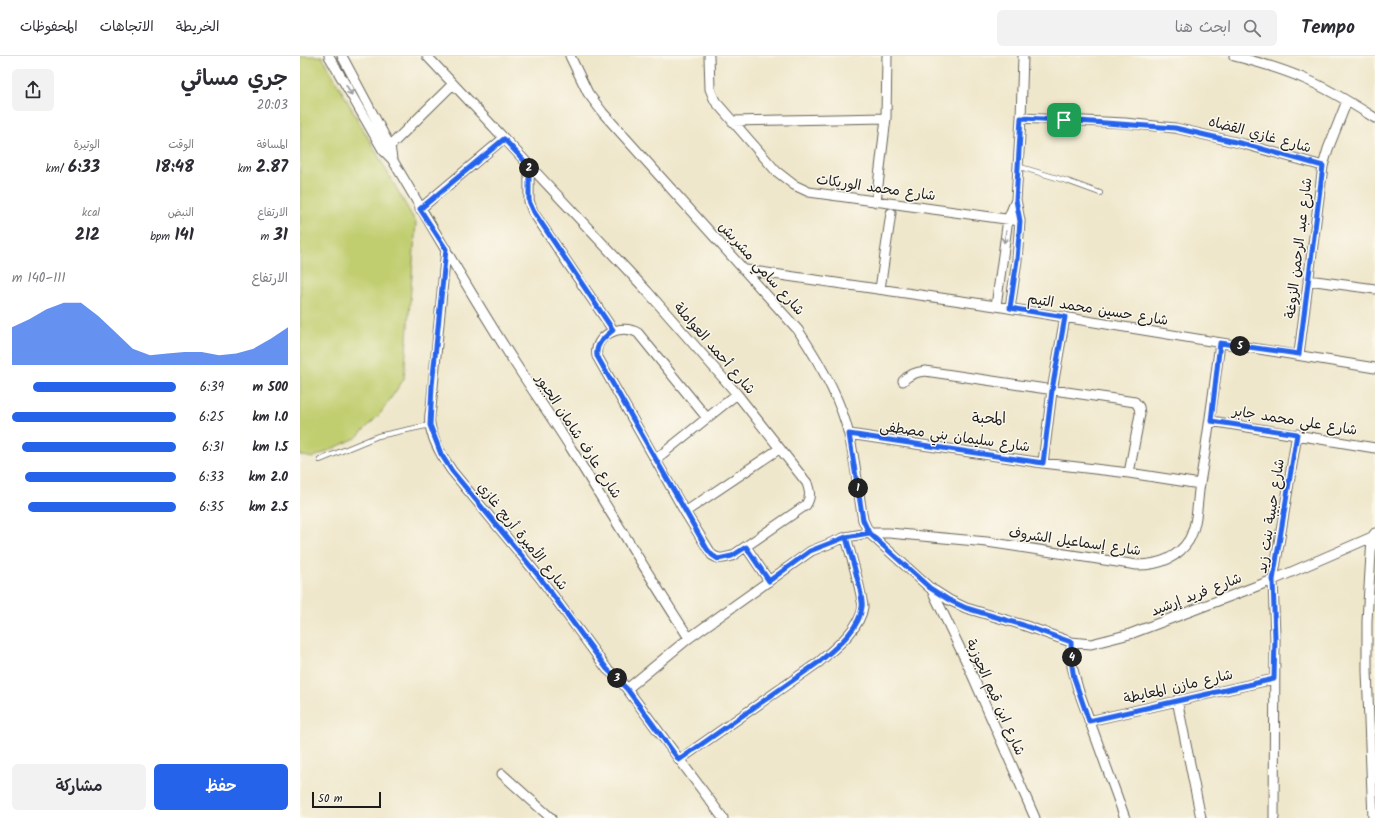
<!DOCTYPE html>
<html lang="ar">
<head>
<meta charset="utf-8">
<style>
	body { margin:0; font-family:Kalam,"Playpen Sans Arabic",sans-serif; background:#f2f2f3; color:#2b2b33; direction:rtl; height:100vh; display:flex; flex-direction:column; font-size:15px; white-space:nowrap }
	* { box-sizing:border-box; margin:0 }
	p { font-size:13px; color:#7c7c81 }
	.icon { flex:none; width:22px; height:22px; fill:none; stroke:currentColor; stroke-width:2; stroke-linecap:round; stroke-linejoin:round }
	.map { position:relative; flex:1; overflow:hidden; direction:ltr }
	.panel { display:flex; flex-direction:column; background:#fff; width:300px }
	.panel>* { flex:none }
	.scale { position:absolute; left:12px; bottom:10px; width:69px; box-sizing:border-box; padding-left:4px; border:2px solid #1c1c1c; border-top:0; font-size:11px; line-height:14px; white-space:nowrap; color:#1c1c1c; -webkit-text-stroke:3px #fbf7ec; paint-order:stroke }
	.pin { position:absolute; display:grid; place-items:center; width:34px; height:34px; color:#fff; margin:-17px; border-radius:8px; box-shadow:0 2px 6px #0006 }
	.km { position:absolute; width:20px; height:20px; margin:-10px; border-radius:50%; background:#222; color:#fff; font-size:11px; line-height:20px; text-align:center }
	.round { display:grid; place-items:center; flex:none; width:42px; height:42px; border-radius:6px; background:#f2f2f3 }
	.headline { display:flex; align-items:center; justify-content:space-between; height:68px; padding:0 12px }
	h1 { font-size:22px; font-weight:600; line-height:30px }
	.stats { display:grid; grid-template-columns:repeat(3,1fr); gap:6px; height:68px; padding:4px 12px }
	.stats div { display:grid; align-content:center }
	.stats b { font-size:17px; font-weight:600 }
	.stats small { font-size:11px; font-weight:400 }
	.stats p { font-size:11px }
	.chart { height:112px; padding:8px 12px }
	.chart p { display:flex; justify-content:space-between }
	.chart svg { width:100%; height:72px; margin-top:4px; fill:#2563eb; opacity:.7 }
	.action { display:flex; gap:8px; margin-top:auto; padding:8px 12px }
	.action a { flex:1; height:46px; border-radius:6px; background:#2563eb; color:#fff; font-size:16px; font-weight:600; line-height:46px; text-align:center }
	.action a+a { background:#f2f2f3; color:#2b2b33 }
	ul { padding:0 12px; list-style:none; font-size:13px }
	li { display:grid; grid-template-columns:64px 48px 1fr; align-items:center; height:30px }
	li i { height:10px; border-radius:5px; background:#2563eb }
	header { display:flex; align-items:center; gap:24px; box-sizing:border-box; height:56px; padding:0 20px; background:#fff; border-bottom:1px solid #e1e1e2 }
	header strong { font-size:19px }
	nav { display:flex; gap:22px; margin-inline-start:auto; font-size:14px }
	.search { width:280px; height:36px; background:#f2f2f3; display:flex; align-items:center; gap:10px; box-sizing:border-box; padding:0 14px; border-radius:6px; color:#7c7c81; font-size:15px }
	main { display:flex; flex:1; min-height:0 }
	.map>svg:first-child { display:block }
	.green { fill:#c1ce70; stroke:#6e7546 }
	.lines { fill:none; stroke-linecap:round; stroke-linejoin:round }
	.lane-casing { stroke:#666359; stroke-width:6 }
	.street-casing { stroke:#666359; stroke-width:11 }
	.lane { stroke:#fff; stroke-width:4.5 }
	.street { stroke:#fff; stroke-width:9 }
	.oneway { stroke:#999 }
	.route-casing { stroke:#fff; stroke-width:8 }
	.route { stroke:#2563eb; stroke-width:5 }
	.labels { text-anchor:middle; stroke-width:3; stroke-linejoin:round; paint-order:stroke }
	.street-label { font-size:14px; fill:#1c1c1c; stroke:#fbf7ec }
	.neighbourhood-label { font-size:15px; fill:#1c1c1c; stroke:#fbf7ec }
</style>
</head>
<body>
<header>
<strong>Tempo</strong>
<div class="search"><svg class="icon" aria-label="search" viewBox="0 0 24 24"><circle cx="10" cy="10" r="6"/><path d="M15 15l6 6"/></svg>ابحث هنا</div>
<nav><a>الخريطة</a><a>الاتجاهات</a><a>المحفوظات</a></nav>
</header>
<main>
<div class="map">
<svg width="1075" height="762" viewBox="0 0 1075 762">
	<rect width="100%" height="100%" fill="#fbf7ec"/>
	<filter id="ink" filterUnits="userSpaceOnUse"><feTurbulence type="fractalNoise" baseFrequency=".025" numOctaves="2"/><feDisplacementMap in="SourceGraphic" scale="8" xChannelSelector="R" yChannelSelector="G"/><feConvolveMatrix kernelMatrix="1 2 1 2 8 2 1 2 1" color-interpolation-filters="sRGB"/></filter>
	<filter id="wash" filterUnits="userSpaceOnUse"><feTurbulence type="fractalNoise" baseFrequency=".012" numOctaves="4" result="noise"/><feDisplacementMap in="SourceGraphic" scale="16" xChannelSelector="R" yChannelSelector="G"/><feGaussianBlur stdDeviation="0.9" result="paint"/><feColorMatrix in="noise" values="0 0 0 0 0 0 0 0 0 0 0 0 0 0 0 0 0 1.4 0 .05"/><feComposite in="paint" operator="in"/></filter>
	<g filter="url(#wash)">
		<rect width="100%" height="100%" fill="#efe7cb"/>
		<path class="green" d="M0 0H22L116 167 104 323 80 358 56 382 12 402 0 399Z"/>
	</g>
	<g filter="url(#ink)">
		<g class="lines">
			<g class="lane-casing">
				<path id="lane" d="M717 110 767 125 800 137
					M20 404 78 380 130 369"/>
			</g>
			<g class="street-casing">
				<path id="street" d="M29 0 83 94 92 103C130 167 166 230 206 293 227 327 251 360 272 394 311 457 349 520 389 582
					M42 0 90 90 92 103
					M127 0 347 235 437 338 507 427C510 436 511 441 506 449L432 500C424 502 420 504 412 499L385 456 297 300C293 280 321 266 338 277L407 362
					M270 0 288 37 303 57 498 274C518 304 541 344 549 379 556 407 558 436 563 464L569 477 630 532 649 544 666 552 723 569 771 586 791 588 830 578 973 524 1072 481
					M409 0 410 33 415 45 476 115 494 129 509 136 720 165
					M934 0C958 6 982 13 1005 23 1029 33 1053 48 1075 62
					M721 62 825 67 875 72 944 88 1023 110
					M432 65 586 62
					M87 92 90 90 153 28
					M229 110V145L233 156 313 274
					M576 146 586 62 587 0
					M120 153 203 83
					M146 193 131 352C130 357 129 363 130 368 132 385 143 402 152 415L241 523 307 613 319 623 327 633 389 582 511 495 546 481 569 477H589L687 486 837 509C858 509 877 503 889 484 898 467 897 445 900 427 908 380 914 334 920 287
					M446 214 696 250 1075 312
					M1008 224 1075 233
					M580 233 591 157
					M696 250 708 163 716 144
					M710 252 717 204 720 165 716 144 721 62 723 0
					M999 298 1023 110 1028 93 1047 45
					M603 325C609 318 616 316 625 315L835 346 839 351 840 358 829 417
					M911 365 1075 392
					M549 378 743 407 829 417 900 428
					M356 403 437 338
					M743 407 752 335 765 261
					M385 456 479 393
					M446 491 469 525
					M631 532 667 607 735 762
					M771 586 772 610 778 633 825 762
					M327 633 423 762
					M877 644 901 762
					M789 665 974 623
					M379 704 519 606C535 592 560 573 563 551 563 547 561 542 561 539 557 519 551 500 546 481
					M202 718 251 762
					M974 762 975 582 973 524 997 378
					M1073 762 1067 615V565L1072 481 1075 477"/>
			</g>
			<use href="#lane" class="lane"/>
			<use href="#street" class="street"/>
		</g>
		<defs><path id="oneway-shaft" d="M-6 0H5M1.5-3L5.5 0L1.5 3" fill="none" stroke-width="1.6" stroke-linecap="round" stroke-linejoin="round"/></defs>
		<g class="oneway">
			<use href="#oneway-shaft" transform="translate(49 34) rotate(61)"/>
			<use href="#oneway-shaft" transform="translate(705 181) rotate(100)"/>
		</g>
	</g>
	<g class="lines" filter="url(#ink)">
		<g class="route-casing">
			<path id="route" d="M764 64 721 62 716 144 720 165 717 204 710 252 765 261 752 334 743 407 549 378 563 464 569 477 546 481 510 495 469 525 446 491 432 500 418 503 412 499 407 493 297 300C295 288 305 281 313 274L234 156 229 145V110L204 83 120 153 146 193 132 330 130 369 141 398 152 415 241 523 307 613 327 633 379 704 519 606C535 592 560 573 562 551 563 547 561 542 561 538 557 519 551 500 546 481L569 477 630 532 649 544 666 552 723 569 771 586 772 610 774 622 789 665 974 623 975 582 973 524 997 378 911 365 920 287 999 298 1023 110 944 88 875 72 764 64"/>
		</g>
		<use href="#route" class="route"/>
	</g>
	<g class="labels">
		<g class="street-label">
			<text transform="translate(960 78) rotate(15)" y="5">شارع غازي القضاه</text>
			<text transform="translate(576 131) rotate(8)" y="5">شارع محمد الوريكات</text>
			<text transform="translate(998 192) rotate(-83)" y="5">شارع عبد الرحمن الزوغة</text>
			<text transform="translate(462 212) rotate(48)" y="5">شارع سامي مشربش</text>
			<text transform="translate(798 253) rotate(9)" y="5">شارع حسين محمد التيم</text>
			<text transform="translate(415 292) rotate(49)" y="5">شارع أحمد العواملة</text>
			<text transform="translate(995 364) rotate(9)" y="5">شارع علي محمد جابر</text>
			<text transform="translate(279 380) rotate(57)" y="5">شارع عارف شامان الجبور</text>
			<text transform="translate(655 380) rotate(8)" y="5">شارع سليمان بني مصطفى</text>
			<text transform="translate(970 460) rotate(-81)" y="5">شارع حبيبة بنت زيد</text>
			<text transform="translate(223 480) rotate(51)" y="5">شارع الأميرة أريج غازي</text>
			<text transform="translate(775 485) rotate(8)" y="5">شارع إسماعيل الشروف</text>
			<text transform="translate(896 538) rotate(-21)" y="5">شارع فريد إرشيد</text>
			<text transform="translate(878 630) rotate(-13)" y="5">شارع مازن المعايطة</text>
			<text transform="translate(696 641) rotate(66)" y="5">شارع ابن قيم الجوزية</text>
		</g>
		<g class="neighbourhood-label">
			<text x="689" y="367">المحبة</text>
		</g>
	</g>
</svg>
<div class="scale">50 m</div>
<div class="pin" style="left:764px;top:64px;background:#1e9e55"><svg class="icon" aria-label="arrive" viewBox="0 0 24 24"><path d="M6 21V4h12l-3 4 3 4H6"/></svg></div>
<b class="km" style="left:558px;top:432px">1</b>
<b class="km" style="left:229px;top:112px">2</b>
<b class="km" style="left:317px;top:622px">3</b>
<b class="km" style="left:772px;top:601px">4</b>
<b class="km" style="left:940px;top:290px">5</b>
</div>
<section class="panel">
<div class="headline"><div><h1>جري مسائي</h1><p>20:03</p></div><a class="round"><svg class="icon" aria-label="share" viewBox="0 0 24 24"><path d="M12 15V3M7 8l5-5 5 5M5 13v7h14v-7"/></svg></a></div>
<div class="stats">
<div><p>المسافة</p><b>2.87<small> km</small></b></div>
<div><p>الوقت</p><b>18:48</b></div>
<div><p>الوتيرة</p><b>6:33<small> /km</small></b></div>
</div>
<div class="stats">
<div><p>الارتفاع</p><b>31<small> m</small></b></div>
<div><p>النبض</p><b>141<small> bpm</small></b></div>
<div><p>kcal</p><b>212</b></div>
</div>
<div class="chart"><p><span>الارتفاع</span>111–140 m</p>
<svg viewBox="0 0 160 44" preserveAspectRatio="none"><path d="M0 44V21L10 16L20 10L30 6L40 6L50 14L60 24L70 34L80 38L90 37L100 36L110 36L120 38L130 37L140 34L150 28L160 21V44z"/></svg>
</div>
<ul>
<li><b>500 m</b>6:39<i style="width:87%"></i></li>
<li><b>1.0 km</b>6:25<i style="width:100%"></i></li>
<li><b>1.5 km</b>6:31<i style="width:94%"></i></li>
<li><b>2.0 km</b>6:33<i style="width:92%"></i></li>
<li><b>2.5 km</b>6:35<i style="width:90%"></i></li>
</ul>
<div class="action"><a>حفظ</a><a>مشاركة</a></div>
</section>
</main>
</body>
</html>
